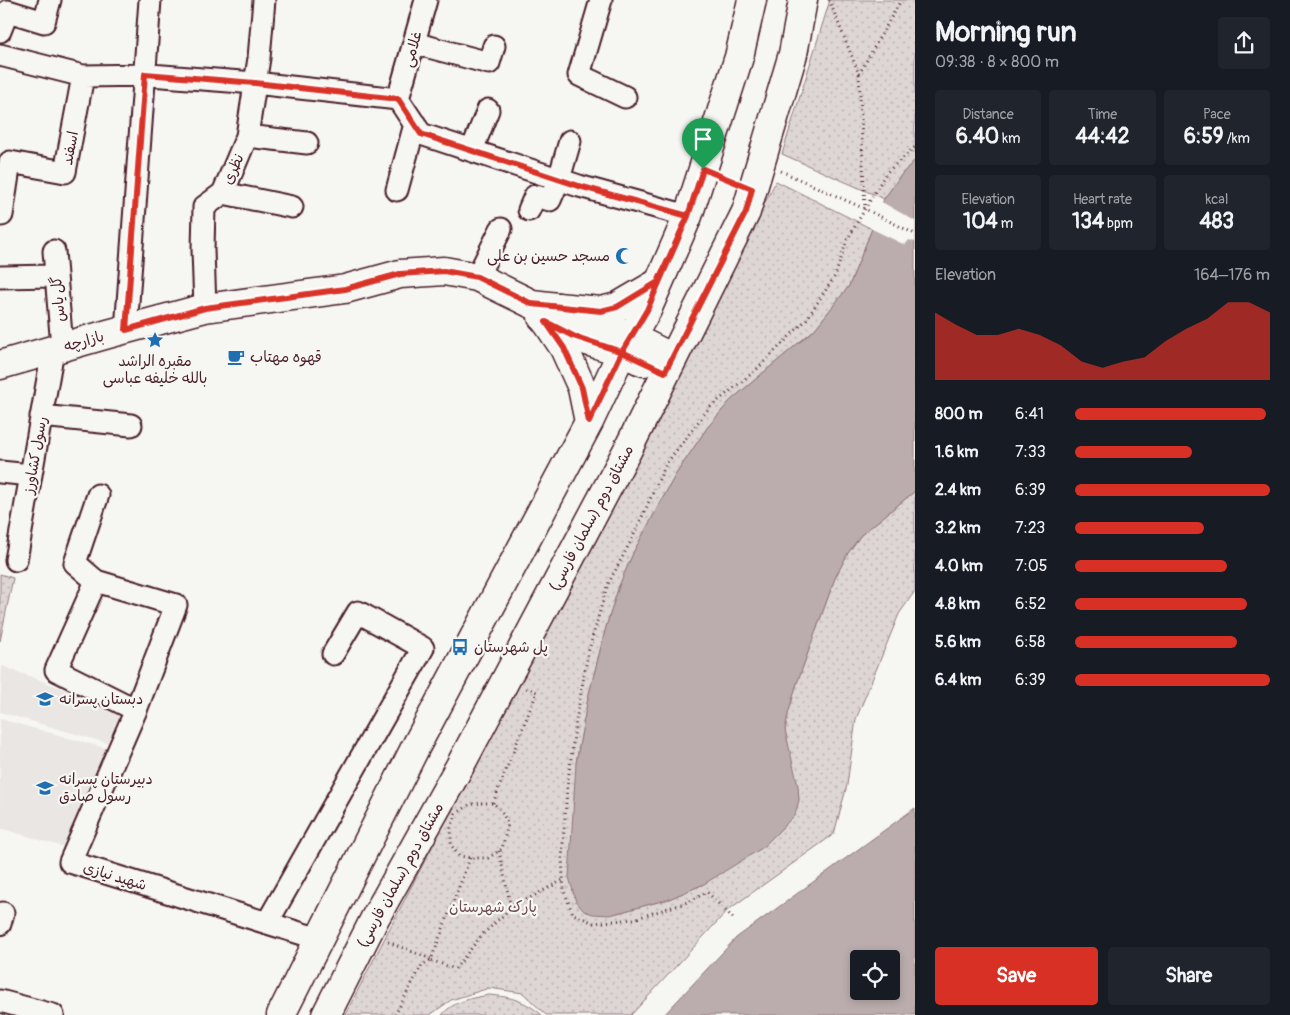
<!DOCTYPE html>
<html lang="en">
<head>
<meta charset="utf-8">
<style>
	body { margin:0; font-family:Pangolin,"Playpen Sans Arabic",sans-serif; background:#20242c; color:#f1f3f6; height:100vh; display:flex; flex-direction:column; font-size:19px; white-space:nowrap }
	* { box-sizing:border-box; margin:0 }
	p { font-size:16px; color:#9ea1a6 }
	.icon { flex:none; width:28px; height:28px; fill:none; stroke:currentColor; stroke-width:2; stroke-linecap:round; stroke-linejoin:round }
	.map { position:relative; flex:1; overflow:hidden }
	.side { display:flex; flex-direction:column; background:#171b24; width:375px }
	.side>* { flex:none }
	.tools { position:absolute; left:850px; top:950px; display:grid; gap:10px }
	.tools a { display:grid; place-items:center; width:50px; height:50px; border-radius:5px; background:#171b24; box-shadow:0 2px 8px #0003; font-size:25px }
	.pin { position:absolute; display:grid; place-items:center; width:42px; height:42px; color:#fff; margin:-51px -21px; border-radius:50% 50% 50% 0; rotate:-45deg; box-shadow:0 0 5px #0007 }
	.pin .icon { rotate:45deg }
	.round { display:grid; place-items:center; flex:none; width:52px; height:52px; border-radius:5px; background:#20242c }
	.headline { display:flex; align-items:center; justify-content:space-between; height:85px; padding:0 20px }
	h1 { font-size:28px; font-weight:700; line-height:38px }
	.figures { display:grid; grid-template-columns:repeat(3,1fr); gap:8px; height:85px; padding:5px 20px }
	.figures div { display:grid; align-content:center; border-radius:5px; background:#20242c; text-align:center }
	.figures b { font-size:21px; font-weight:700 }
	.figures small { font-size:14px; font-weight:400 }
	.figures p { font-size:14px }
	.chart { height:140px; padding:10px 20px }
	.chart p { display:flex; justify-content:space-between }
	.chart svg { width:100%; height:90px; margin-top:5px; fill:#d93025; opacity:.7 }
	.cta { display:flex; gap:10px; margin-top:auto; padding:10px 20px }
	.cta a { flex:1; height:58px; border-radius:5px; background:#d93025; color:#fff; font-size:20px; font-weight:700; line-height:58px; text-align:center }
	.cta a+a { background:#20242c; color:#f1f3f6 }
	ul { padding:0 20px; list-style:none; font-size:16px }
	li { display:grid; grid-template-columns:80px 60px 1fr; align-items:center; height:38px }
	li i { height:12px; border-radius:6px; background:#d93025 }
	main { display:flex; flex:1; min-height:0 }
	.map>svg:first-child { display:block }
	.built { fill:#e9e6e3 }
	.park { fill:url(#park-dots); stroke:#947a80 }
	.water { fill:#bbadae; stroke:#8e747a; fill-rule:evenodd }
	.pier { fill:#f6f6f2 }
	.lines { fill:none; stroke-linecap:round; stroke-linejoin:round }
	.minor-casing { stroke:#4a1f2b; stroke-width:25 }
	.secondary-casing { stroke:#4a1f2b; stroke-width:31 }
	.primary-casing { stroke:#4a1f2b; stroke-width:31 }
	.path { stroke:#4a1f2b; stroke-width:3; stroke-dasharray:1 4; stroke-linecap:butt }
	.minor { stroke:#f6f6f2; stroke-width:21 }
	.secondary { stroke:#f6f6f2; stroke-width:28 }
	.primary { stroke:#f6f6f2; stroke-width:28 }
	.route-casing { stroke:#fff; stroke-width:10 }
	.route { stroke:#d93025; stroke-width:6 }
	.labels { text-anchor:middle; stroke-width:4.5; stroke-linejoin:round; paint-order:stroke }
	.street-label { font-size:15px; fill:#4a1f2b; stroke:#f6f6f2 }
	.poi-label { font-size:15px; fill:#4a1f2b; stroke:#f6f6f2; text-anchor:start }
	.park-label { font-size:15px; fill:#6f4d56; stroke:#f6f6f2 }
</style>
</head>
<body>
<main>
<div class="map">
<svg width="915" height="1015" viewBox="0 0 915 1015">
	<defs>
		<pattern id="park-dots" width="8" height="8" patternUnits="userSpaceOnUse" patternTransform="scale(1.25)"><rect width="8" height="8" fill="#ddd6d5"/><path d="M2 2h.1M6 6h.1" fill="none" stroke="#bfb7b7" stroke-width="1.8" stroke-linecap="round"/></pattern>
	</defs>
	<rect width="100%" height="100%" fill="#f6f6f2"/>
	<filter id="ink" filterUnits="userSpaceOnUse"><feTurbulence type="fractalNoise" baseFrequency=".02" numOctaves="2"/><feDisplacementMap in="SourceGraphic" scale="10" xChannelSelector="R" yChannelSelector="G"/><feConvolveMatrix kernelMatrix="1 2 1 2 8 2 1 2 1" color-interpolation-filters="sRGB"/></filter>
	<g filter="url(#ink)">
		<path class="built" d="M2 666 122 711 107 743 0 712Z
			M0 719 105 748 67 848 0 828Z"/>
		<path class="park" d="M830 0H915V160L901 175 884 199 782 154Z
			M776 181 872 229 849 286 814 330 731 400 707 428 676 474 634 551 619 586 606 627 588 698 576 763 610 915 669 899 704 884 799 800 785 730 788 714 797 683 835 578 848 553 861 535 915 491V591L899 614 856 719 847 785 834 834 728 910 631 1015H546L523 993 489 988 451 1000 430 1015H345Z
			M0 574 13 578 0 641Z
			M489 995C511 997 524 1000 542 1015H442C453 1001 472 998 489 995Z"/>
		<path class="water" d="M915 160V491L861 535 848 553 835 578 797 683 788 714 785 730 798 786 799 800 795 815 762 848 704 884 669 899 610 915 593 914 584 911 576 902 569 877 576 763 588 698 606 627 619 586 634 551 676 474 707 428 731 400 814 330 849 286 884 199 901 175Z
			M915 808V1015H664L736 938ZM859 959H891V991H859Z"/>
		<path class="pier" d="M880 201 915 221V242L909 240 905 245 870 228Z"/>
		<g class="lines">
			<g class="minor-casing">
				<path id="minor" d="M601 0 579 75 625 97
					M0 31 8 11 44 22 50 0
					M414 43 489 63 494 46
					M0 55 83 76 150 75 255 83 398 99
					M398 99 421 134 579 186 688 216
					M398 99 426 0
					M247 136 307 143
					M472 150 488 110
					M397 190 415 124
					M223 193 292 207
					M529 210 535 196 550 200 559 179 570 141
					M2 215 10 162 65 172 83 76
					M54 251 62 347
					M0 277 55 276
					M477 277 501 229
					M205 308 203 250 204 207 223 193 247 136 259 58 264 0
					M126 330 150 0
					M41 416 131 425
					M0 472 31 475
					M16 560 53 350
					M96 581 75 563 98 495
					M136 710 176 605 96 581 56 670 136 710 70 862 319 939
					M267 923 423 648 358 612 333 654
					M0 924 3 913
					M0 1001 53 1015"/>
			</g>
			<g class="secondary-casing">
				<path id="secondary" d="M542 317C557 336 600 344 622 352 629 355 636 359 644 362
					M0 365 108 334 205 308 345 289 400 274 444 271 477 277 532 304 557 307 607 325 673 358"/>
			</g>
			<g class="primary-casing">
				<path id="primary" d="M557 307 601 311 617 307 658 283
					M546 321 564 348 582 388 589 422
					M281 1015 415 748 589 422 622 352 647 310 688 216 739 57 752 0
					M326 1015 375 918 461 764 627 451 746 212 793 54 803 0"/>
			</g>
			<path class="path" d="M829 0 859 74 865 209
				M859 74 901 0
				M781 171 865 209 915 234
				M481 803H493L501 810 508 824 502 849 488 858H473L459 856 451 845V828L456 814 469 805Z
				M493 803 537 692 526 688
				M499 851 511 908
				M470 858 431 960 455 969 481 936 511 908 563 880
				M733 918 707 892 688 902 634 919 594 923 573 914 564 891 562 859 567 788 576 721 588 653 607 586 632 539 666 464 709 408 756 370 806 320 835 276 847 240 886 173 915 147
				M388 942 431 959
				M395 1015 422 965 431 960"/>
			<use href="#minor" class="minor"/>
			<use href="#secondary" class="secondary"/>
			<use href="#primary" class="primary"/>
		</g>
	</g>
	<g class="lines" filter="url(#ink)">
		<g class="route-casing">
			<path id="route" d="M703 169 688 216 658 282 617 307 601 311 532 304 477 277 444 271 400 274 345 289 205 308 126 330 145 74 255 83 398 99 421 134 579 186 688 216 647 310 622 352 589 422 582 388 564 348 546 322 573 336 622 352 665 372 746 212 752 189 703 169"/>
		</g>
		<use href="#route" class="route"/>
	</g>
	<defs>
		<g id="mosque-bare" transform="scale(1.35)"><path d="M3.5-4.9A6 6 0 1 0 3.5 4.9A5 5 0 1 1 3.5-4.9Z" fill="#1f6fb2" stroke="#f6f6f2" stroke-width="2.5" paint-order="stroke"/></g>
		<g id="sight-bare" transform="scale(1.35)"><path d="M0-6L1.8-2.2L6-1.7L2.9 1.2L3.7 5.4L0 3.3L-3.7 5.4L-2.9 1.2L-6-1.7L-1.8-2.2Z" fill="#1f6fb2" stroke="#f6f6f2" stroke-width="2.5" paint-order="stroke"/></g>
		<g id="cafe-bare" transform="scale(1.35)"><path d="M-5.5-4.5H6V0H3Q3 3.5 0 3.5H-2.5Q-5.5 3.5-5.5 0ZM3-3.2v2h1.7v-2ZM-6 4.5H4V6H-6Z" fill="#1f6fb2" stroke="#f6f6f2" stroke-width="2.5" paint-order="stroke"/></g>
		<g id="bus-bare" transform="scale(1.35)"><path d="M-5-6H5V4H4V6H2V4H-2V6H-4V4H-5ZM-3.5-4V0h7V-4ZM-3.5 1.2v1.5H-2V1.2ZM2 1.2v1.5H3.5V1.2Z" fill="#1f6fb2" stroke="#f6f6f2" stroke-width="2.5" paint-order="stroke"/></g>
		<g id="school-bare" transform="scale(1.35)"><path d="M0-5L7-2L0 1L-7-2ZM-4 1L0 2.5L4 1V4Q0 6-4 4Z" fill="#1f6fb2" stroke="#f6f6f2" stroke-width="2.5" paint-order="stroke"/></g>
	</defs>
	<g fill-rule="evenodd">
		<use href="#mosque-bare" x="624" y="256"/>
		<use href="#sight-bare" x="155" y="340"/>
		<use href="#cafe-bare" x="236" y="357"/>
		<use href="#bus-bare" x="460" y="647"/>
		<use href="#school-bare" x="45" y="699"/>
		<use href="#school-bare" x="45" y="788"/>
	</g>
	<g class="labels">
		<g class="street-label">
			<text transform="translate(412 49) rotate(-74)" y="5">غلامی</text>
			<text transform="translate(70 148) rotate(-79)" y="5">اسفند</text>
			<text transform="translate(233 169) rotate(-66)" y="5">نظری</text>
			<text transform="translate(58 299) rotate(-95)" y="5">گل یاس</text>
			<text transform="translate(84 341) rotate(-16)" y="5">بازارچه</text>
			<text transform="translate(35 455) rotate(-80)" y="5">رسول کشاورز</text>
			<text transform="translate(591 518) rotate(-62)" y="5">مشتاق دوم (سلمان فارسی)</text>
			<text transform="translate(400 875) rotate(-61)" y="5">مشتاق دوم (سلمان فارسی)</text>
			<text transform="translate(115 876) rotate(17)" y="5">شهید نیازی</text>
		</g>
		<g class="poi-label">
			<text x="610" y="261" text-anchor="end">مسجد حسین بن علی</text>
			<text x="250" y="362">قهوه مهتاب</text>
			<text x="155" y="366" text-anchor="middle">مقبره الراشد<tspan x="155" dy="17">بالله خلیفه عباسی</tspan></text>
			<text x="474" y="652">پل شهرستان</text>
			<text x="59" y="704">دبستان پسرانه</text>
			<text x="59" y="784">دبیرستان پسرانه<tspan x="59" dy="17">رسول صادق</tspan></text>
		</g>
		<g class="park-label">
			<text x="493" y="912">پارک شهرستان</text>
		</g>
	</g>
</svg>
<div class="tools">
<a><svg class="icon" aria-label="locate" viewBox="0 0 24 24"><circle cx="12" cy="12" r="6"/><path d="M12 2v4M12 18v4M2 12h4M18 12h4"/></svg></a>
</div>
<div class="pin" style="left:703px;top:169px;background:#1e9e55"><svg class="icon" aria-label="arrive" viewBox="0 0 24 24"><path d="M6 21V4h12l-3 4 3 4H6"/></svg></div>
</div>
<section class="side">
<div class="headline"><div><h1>Morning run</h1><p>09:38 · 8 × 800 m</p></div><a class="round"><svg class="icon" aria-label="share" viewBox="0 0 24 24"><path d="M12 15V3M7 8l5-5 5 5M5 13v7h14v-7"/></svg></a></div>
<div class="figures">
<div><p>Distance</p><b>6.40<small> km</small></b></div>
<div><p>Time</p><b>44:42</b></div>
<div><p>Pace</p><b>6:59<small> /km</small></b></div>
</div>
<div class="figures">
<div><p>Elevation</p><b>104<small> m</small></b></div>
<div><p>Heart rate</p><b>134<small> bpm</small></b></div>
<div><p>kcal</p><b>483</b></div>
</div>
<div class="chart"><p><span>Elevation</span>164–176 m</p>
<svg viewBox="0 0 160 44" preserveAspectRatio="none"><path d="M0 44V11L10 17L20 22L30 22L40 19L50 22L60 27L70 35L80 38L90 35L100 33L110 25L120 19L130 14L140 6L150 6L160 11V44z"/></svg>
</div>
<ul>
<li><b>800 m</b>6:41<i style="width:98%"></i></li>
<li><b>1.6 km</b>7:33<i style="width:60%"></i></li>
<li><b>2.4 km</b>6:39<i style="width:100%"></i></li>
<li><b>3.2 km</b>7:23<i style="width:66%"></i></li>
<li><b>4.0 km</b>7:05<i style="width:78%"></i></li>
<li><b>4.8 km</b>6:52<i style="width:88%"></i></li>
<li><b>5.6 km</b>6:58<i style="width:83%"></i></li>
<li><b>6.4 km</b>6:39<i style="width:100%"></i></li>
</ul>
<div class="cta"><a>Save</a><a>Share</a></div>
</section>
</main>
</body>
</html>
